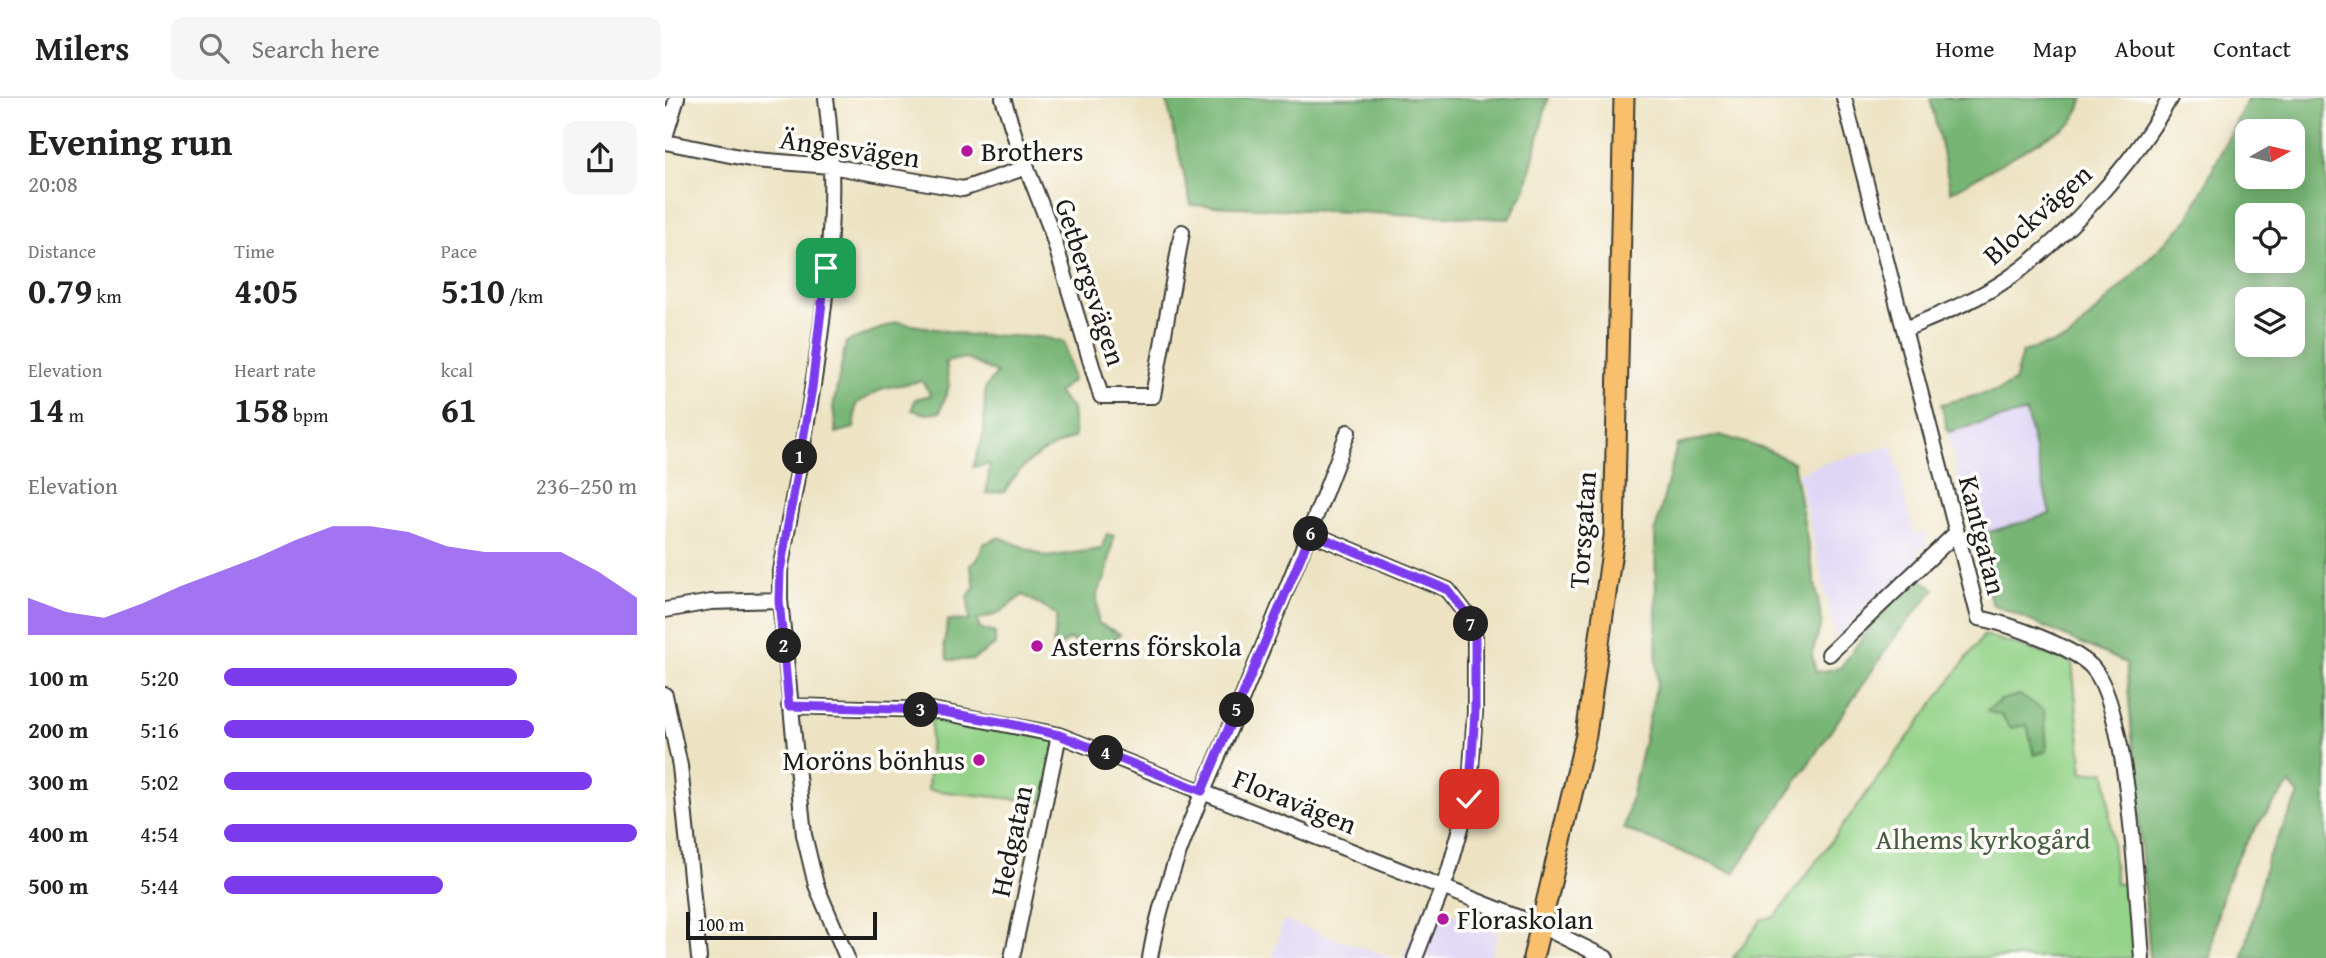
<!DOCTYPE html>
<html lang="en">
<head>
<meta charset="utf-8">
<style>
	body { margin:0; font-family:"Gentium Book Plus",serif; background:#f6f6f6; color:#222; height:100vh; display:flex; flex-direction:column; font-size:26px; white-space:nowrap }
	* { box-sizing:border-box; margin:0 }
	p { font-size:23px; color:#767676 }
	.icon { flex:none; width:38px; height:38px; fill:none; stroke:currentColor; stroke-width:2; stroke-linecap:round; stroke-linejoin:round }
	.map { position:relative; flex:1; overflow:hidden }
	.details { display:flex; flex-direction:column; background:#fff; width:665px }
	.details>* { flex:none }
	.needle { width:46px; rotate:82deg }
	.buttons { position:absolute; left:1570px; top:21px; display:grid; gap:14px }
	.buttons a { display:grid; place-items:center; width:70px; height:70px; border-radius:14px; background:#fff; box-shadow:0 4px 18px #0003; font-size:35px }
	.scale { position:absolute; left:21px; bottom:18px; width:191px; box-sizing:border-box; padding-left:7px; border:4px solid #1c1c1c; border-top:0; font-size:19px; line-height:24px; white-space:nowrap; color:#1c1c1c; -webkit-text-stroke:5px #fdfcf7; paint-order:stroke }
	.pin { position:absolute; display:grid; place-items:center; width:60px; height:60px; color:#fff; margin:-30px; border-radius:14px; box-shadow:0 4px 10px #0006 }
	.km { position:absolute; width:35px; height:35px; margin:-18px; border-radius:50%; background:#222; color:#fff; font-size:19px; line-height:35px; text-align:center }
	.round { display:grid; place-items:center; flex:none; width:74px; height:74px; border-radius:14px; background:#f6f6f6 }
	.head { display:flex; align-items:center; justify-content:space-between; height:119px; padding:0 28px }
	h1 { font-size:38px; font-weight:600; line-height:52px }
	.figures { display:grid; grid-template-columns:repeat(3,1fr); gap:10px; height:119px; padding:7px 28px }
	.figures div { display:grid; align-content:center }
	.figures b { font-size:35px; font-weight:600 }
	.figures small { font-size:19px; font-weight:400 }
	.figures p { font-size:19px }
	.chart { height:196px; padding:14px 28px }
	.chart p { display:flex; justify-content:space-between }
	.chart svg { width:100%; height:126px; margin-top:7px; fill:#7c3aed; opacity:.7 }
	ul { padding:0 28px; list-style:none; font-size:23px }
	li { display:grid; grid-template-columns:112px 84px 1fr; align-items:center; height:52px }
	li i { height:18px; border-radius:9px; background:#7c3aed }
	header { display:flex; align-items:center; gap:42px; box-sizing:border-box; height:98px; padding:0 35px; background:#fff; border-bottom:2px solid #e0e0e0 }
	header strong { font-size:33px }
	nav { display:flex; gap:38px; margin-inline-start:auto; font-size:24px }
	.search { width:490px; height:63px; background:#f6f6f6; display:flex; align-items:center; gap:18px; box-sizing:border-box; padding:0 24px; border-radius:14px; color:#767676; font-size:26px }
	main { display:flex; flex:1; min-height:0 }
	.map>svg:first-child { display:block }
	.built { fill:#dfd5f5 }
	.green { fill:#94d389; stroke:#587852; stroke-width:2 }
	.forest { fill:#77b575; stroke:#4a6848; stroke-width:2; fill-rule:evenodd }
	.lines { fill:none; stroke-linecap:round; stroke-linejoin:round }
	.minor-casing { stroke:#3b3a35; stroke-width:18 }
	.major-casing { stroke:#3b3a35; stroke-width:23 }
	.minor { stroke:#fff; stroke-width:14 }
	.major { stroke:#f8bf6c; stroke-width:19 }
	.route-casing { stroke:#fff; stroke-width:14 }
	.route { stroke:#7c3aed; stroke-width:9 }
	.poi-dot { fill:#b5179e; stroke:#fdfcf7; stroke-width:2.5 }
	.labels { text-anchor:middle; stroke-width:7; stroke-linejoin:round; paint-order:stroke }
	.street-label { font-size:28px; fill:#1c1c1c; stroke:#fdfcf7 }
	.poi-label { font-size:28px; fill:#1c1c1c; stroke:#fdfcf7; text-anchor:start }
	.park-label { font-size:28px; fill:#465c42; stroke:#fdfcf7 }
</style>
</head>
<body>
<header>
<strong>Milers</strong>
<div class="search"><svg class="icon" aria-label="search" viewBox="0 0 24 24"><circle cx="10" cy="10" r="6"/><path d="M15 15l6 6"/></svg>Search here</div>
<nav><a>Home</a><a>Map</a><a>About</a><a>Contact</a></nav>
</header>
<main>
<section class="details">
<div class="head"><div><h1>Evening run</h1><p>20:08</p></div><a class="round"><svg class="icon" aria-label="share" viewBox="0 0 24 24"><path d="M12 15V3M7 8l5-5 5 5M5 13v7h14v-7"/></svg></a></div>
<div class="figures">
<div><p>Distance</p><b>0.79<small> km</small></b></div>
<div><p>Time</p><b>4:05</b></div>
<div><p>Pace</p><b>5:10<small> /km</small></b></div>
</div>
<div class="figures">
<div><p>Elevation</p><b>14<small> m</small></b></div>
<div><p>Heart rate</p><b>158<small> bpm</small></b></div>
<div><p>kcal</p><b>61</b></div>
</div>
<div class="chart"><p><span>Elevation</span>236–250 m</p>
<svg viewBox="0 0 160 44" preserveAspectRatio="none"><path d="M0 44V31L10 36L20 38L30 33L40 27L50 22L60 17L70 11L80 6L90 6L100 8L110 13L120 15L130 15L140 15L150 22L160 31V44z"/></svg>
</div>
<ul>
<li><b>100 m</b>5:20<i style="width:71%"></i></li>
<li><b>200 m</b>5:16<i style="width:75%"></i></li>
<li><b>300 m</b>5:02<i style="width:89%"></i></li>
<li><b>400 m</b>4:54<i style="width:100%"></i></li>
<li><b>500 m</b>5:44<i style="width:53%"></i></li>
</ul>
</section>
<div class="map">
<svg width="1661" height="860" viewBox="0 0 1661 860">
	<rect width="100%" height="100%" fill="#fdfcf7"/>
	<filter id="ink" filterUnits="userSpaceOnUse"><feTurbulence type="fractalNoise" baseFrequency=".0143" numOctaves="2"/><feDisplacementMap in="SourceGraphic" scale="14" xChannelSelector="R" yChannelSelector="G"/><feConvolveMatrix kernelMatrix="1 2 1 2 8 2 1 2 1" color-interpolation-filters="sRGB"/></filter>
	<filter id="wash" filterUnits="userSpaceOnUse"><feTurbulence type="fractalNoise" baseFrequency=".00686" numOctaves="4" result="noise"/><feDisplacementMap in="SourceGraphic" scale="28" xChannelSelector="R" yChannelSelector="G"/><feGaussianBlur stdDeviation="1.57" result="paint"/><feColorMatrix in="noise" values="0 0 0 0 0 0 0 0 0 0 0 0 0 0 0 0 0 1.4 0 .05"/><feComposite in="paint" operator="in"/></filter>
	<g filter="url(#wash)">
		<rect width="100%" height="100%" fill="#ede3c3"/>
		<path class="built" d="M1361 313 1385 417 1307 439 1283 334Z
			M1228 348 1249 436 1261 434 1263 448 1252 450 1255 463 1171 540 1133 375 1159 365Z
			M761 804 834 835 825 860H737Z
			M618 822 727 860H608Z"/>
		<path class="green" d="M1319 537 1407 564 1418 675 1441 673 1451 786 1466 785 1471 860H1068L1097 821 1110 819Z
			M267 612 394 637 379 704 263 692Z"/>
		<path class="forest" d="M501 0H883L861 90 844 121 526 107Z
			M1265 0H1419L1407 25 1286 94Z
			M1583 0H1661V860H1578L1602 761 1634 697 1625 686C1575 743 1553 785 1546 860H1485L1461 565 1327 506 1307 439 1385 416 1361 314 1283 334 1276 306 1334 292 1349 284 1357 254 1403 241 1522 123ZM1582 33H1628V79H1582ZM1582 117H1628V163H1582ZM1582 201H1628V247H1582Z
			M232 224 303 237 377 239 399 244 408 282 392 295 407 310 410 339C379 352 357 363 340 393L321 396 325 366 308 369 319 335 320 290 332 275 300 260 281 264 284 288 275 314 262 316 247 312 250 301 266 297 257 283 219 290 191 306 189 330 171 335 168 309 181 244Z
			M1055 337 1100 351 1128 364 1157 524 1147 556 1151 574 1175 570 1211 521 1252 479 1270 491 1232 536 1069 775 959 731 992 585 990 434 1012 347Z
			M442 436 449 438 441 479 432 495 433 525 455 536 435 554 404 541 395 548 388 547 392 517 358 497 332 516 312 522 314 530 330 535V547L307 562H283L279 546 283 522 304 523 303 499 310 488 305 467 313 461 318 446 335 439 381 459 436 451Z
			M1354 597 1379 612 1382 653 1369 657 1362 627 1346 630 1336 617 1321 613 1336 602Z"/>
	</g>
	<g filter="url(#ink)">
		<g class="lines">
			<g class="minor-casing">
				<path id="minor" d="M161 0C181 151 141 324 115 473V502L139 737 151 787 182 860
					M338 0 352 45 386 132 436 298H488L517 134
					M1179 0 1314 520C1344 526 1404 547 1426 568 1464 607 1472 801 1477 860
					M0 39 12 0
					M0 44 90 62 165 68 298 91 362 69
					M1240 231C1273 217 1310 203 1341 182 1400 142 1471 62 1505 0
					M646 435 783 492 804 519 810 539V614L804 701 784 773 750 860
					M0 512 46 504 115 502
					M1164 556 1292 434
					M0 597 15 668 34 860
					M124 608 267 612 394 637 878 829 941 860
					M347 860 394 637
					M485 860C498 780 534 704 565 630 605 531 646 434 683 334"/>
			</g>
			<g class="major-casing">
				<path id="major" d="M868 860 921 637 949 439 959 0"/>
			</g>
			<use href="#minor" class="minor"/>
			<use href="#major" class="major"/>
		</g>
	</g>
	<g class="lines" filter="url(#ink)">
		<g class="route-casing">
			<path id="route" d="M161 170 147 290 115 473 114 502 124 608 267 612 341 625 394 637 537 693 646 435 783 492 804 519 810 539V614L804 701"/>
		</g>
		<use href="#route" class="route"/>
	</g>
	<g class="poi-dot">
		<circle cx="302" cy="53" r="7"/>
		<circle cx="372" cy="548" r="7"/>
		<circle cx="314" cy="662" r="7"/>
		<circle cx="778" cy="821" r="7"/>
	</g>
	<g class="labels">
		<g class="street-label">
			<text transform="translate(185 50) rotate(8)" y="10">Ängesvägen</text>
			<text transform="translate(1372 116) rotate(-42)" y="10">Blockvägen</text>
			<text transform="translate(426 184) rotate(72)" y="10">Getbergsvägen</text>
			<text transform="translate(917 432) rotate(-86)" y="10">Torsgatan</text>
			<text transform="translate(1318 437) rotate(76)" y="10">Kantgatan</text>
			<text transform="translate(630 703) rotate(22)" y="10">Floravägen</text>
			<text transform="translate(346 743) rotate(-78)" y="10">Hedgatan</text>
		</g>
		<g class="poi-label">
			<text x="316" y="63">Brothers</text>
			<text x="386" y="558">Asterns förskola</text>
			<text x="300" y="672" text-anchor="end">Moröns bönhus</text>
			<text x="792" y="831">Floraskolan</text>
		</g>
		<g class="park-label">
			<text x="1318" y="751">Alhems kyrkogård</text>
		</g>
	</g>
</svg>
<div class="buttons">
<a><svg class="needle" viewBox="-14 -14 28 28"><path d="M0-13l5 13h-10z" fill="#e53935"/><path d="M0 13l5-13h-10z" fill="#767676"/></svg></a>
<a><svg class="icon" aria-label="locate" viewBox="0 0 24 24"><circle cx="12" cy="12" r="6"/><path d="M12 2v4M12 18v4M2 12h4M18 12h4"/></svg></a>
<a><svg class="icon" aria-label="layers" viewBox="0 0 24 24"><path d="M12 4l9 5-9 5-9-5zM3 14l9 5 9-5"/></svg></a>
</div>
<div class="scale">100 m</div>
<div class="pin" style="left:161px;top:170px;background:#1e9e55"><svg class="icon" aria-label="arrive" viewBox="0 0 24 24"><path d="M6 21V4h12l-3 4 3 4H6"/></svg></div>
<div class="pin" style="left:804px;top:701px;background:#d93025"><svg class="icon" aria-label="check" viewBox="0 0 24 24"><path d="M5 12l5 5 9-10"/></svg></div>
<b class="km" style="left:135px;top:359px">1</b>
<b class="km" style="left:119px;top:548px">2</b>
<b class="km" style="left:256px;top:612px">3</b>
<b class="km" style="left:441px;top:655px">4</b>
<b class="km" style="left:572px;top:612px">5</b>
<b class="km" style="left:646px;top:436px">6</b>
<b class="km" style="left:806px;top:526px">7</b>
</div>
</main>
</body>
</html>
